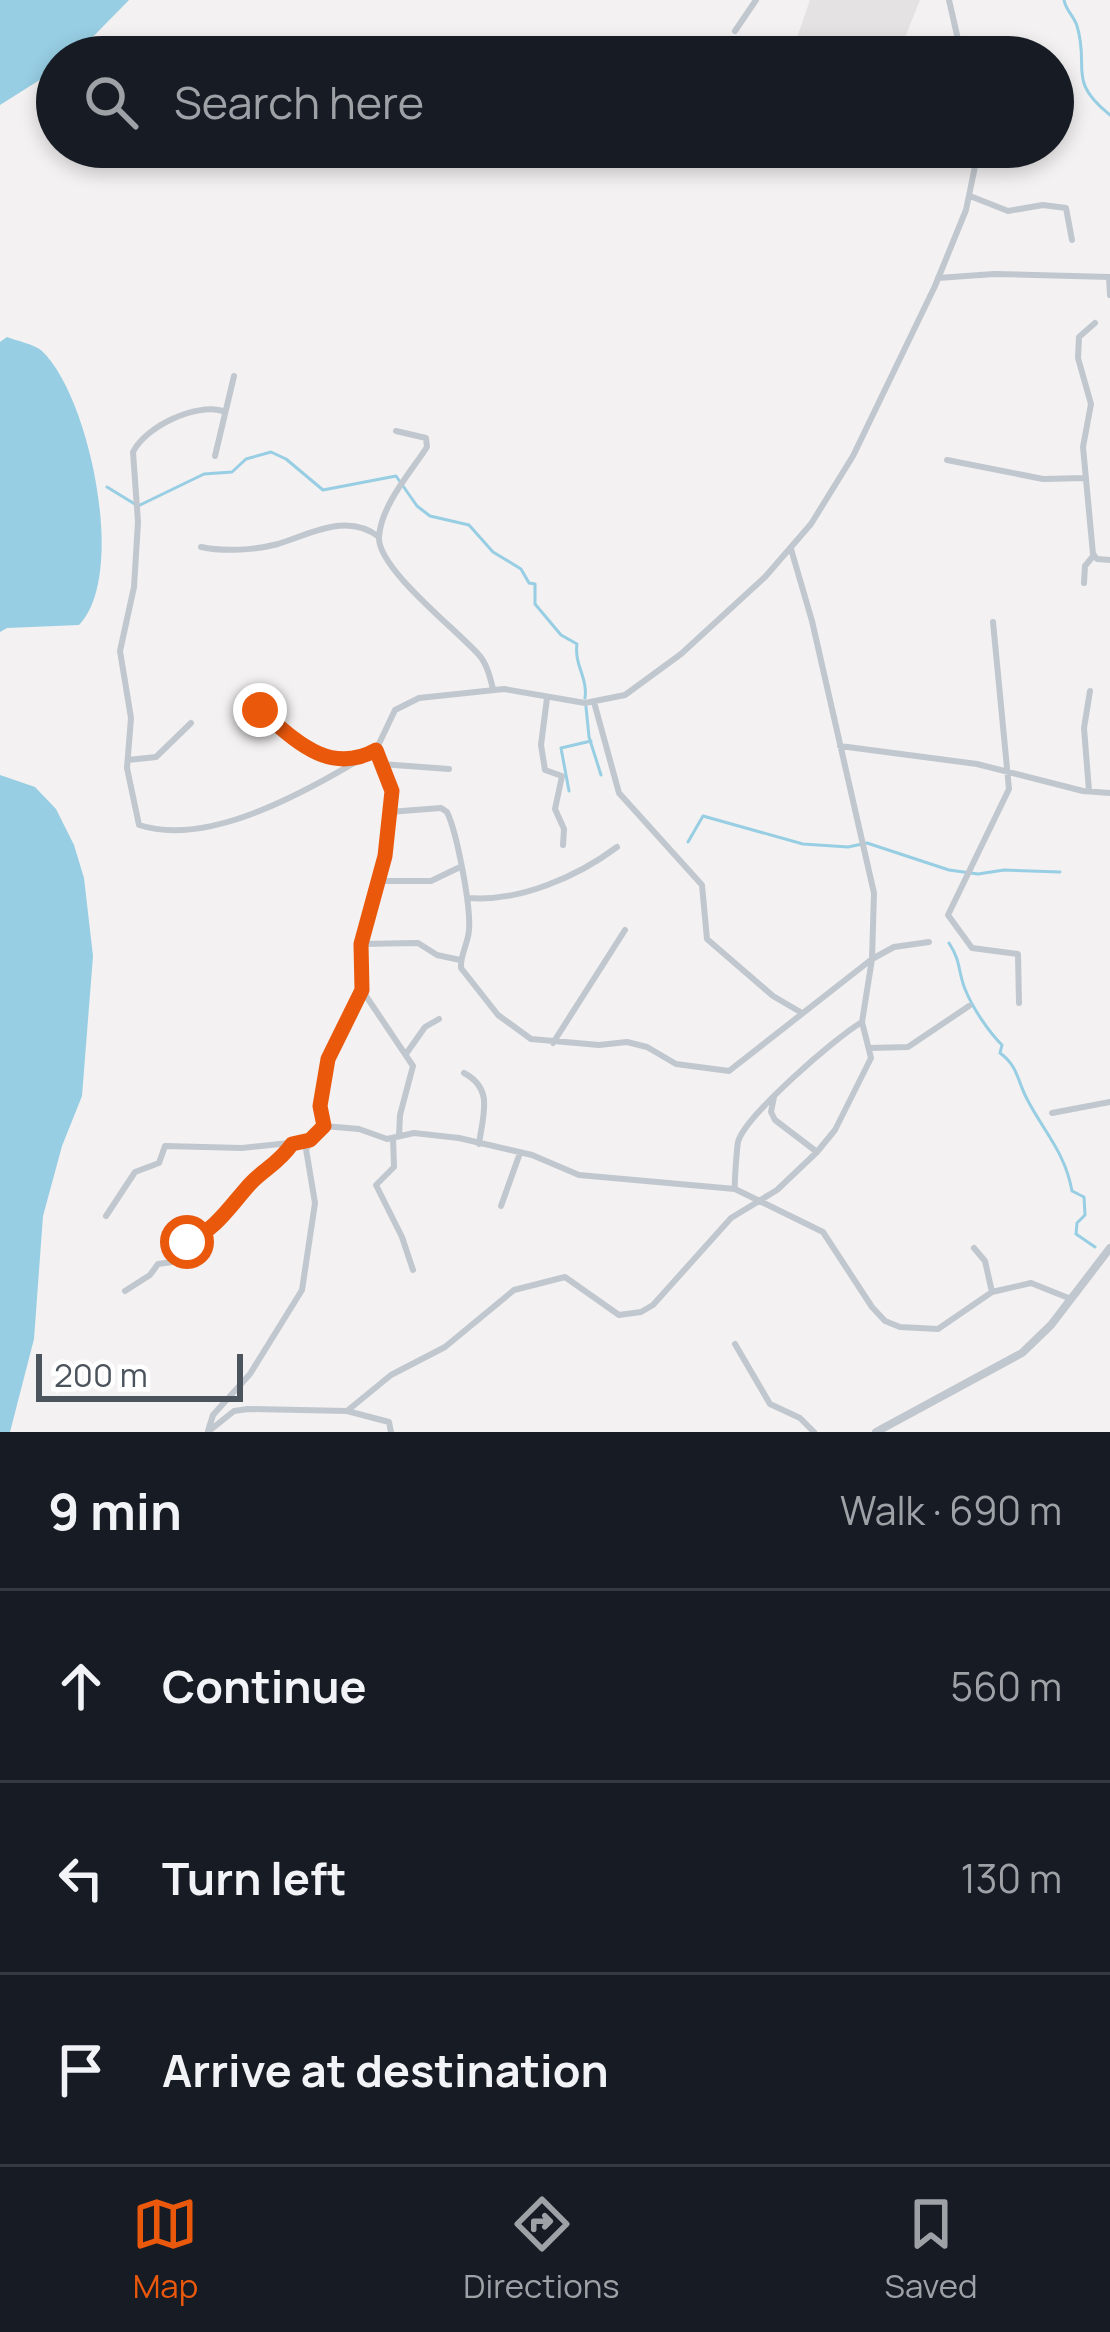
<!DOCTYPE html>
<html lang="en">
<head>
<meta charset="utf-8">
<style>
  body { margin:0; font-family:Manrope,sans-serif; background:#20242c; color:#f1f3f6 }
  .scale { position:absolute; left:36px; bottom:30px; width:207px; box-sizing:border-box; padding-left:12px; border:6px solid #4b535c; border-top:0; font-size:33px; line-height:42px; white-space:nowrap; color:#4b535c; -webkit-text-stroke:9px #fff; paint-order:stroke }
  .stop { position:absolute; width:36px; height:36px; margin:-27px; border:9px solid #ea580c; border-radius:50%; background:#fff }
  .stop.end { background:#ea580c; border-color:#fff; box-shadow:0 3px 12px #0008 }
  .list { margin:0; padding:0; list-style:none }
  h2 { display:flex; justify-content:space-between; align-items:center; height:156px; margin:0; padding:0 48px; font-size:51px }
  h2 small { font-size:39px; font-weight:400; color:#9ea1a6 }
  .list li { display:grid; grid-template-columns:78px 1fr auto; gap:36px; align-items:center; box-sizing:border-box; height:192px; padding:0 48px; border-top:3px solid #363941 }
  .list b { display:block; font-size:45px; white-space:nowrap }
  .list em { font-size:39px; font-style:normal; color:#9ea1a6 }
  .icon { flex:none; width:66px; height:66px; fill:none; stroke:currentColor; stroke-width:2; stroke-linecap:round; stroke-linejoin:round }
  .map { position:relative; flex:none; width:1110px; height:1432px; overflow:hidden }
  .search { position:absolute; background:#171b24; box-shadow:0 6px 18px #0003; left:36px; right:36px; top:36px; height:132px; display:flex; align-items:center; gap:30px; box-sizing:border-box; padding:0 42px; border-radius:66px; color:#9ea1a6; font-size:45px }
  .sheet { height:732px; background:#171b24 }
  nav { display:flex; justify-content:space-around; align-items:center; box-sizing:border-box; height:168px; border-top:3px solid #363941; background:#171b24; font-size:33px; color:#9ea1a6 }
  nav a { display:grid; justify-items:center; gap:6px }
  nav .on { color:#ea580c }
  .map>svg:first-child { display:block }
</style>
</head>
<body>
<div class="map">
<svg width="1110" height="1432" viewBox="0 0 1110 1432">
  <rect width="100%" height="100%" fill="#f3f1f1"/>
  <path fill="#e4e2e2" d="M 810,0 L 920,0 L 897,57 L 801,57 L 792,52 Z"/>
  <path fill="#97cee3" d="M 0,0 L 129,0 L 73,57 L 57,57 L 57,69 L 0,105 Z
    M 7,337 C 17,341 34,344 42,351 C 89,395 128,575 79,625 L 7,628 L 0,632 L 0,342 Z
    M 0,775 L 35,787 L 56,809 L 74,845 L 84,878 L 93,956 L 82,1096 L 62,1146 L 43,1216 L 34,1339 L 10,1432 L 0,1432 Z"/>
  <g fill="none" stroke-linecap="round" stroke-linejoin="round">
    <path stroke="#97cee3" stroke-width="3" d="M 1064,0 C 1066,11 1074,16 1077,26 C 1090,68 1066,80 1110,115
      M 107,487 L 138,506 L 204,474 L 232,472 L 246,459 L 271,452 L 286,459 L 323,490 L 396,476 L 417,506 L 430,516 L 469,525 L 493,552 L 521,569 L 529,583 L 535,584 L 535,604 L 561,635 L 577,644 C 574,665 588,678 585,698
      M 586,707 L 589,737 L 601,775
      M 569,791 L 561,748 L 591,741
      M 688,842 L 703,816 L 803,844 L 848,847 L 867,843 L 949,870 L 978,874 L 1004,870 L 1060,872
      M 949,943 C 961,961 958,972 965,989 C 973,1009 989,1032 1002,1045 L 1000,1053 C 1018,1066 1017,1080 1027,1099 C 1044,1132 1065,1152 1072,1191 L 1084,1197 L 1085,1215 L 1077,1223 L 1076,1234 L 1095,1247"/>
    <path stroke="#c1c7ce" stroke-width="6" d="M 949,0 L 962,57
      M 735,31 L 756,0
      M 970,196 L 1008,211 L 1043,205 L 1066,208 L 1072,240
      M 1109,277 L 1110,295
      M 938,278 L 994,274 L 1110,277
      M 1095,323 L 1079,337 L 1078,358 L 1091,404 L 1083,447 L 1093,554 L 1097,559 L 1110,560
      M 223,411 C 196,403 146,426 133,452 L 138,522 L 134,587 L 120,651 L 131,718 L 127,768 L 139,825 C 212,849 315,786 376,750
      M 396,431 L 426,438 L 427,447 C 411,472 381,505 379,537 C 377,568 457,630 479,655 C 487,664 490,677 493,689
      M 215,456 L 234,376
      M 947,460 L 1043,479 L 1086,478
      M 201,547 C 224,552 255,550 278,544 C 311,534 347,512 379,537
      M 1084,583 L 1085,566 L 1094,555
      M 993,622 L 1009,789 L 948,915 L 972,948 L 1018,954 L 1019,1003
      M 547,698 L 541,745 L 545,770 L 562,776 L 555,809 L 564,829 L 563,845
      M 594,702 L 619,793 L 702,885 L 707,939 L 773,996 L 802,1013
      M 260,710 L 318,754 L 352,761
      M 840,746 L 977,764 L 1083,791 L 1110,793
      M 128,760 L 156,757 L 191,723
      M 381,764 L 449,769
      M 1089,791 L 1084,728 L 1090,691
      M 389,812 L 441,808 L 447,812 C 457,833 471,906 469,930 C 468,944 460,955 461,968 L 498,1015 L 531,1039 L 599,1045 L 627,1042 L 647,1047 L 676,1064 L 729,1071 L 872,959 L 894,947 L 929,942
      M 375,881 L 431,881 L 458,868
      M 469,898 C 519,902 577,877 617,847
      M 361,944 L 418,943 L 437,955 L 460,960
      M 362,990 L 413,1066 L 400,1115 L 399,1136
      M 553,1043 L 625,930
      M 870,1048 L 908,1047 L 969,1006
      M 406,1054 L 425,1027 L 439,1019
      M 464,1073 C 494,1089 483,1114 479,1144
      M 774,1097 L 771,1112 L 775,1120 L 817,1152
      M 1052,1113 L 1110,1102
      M 324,1126 L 359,1129 L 387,1139 L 414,1133 L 459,1138 L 532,1155 L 579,1175 L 735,1189 L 823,1232 L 872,1307 L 885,1321 L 900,1327 L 938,1329 L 992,1292 L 1031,1283 L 1071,1299
      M 393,1138 L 394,1167 L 376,1185 L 402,1237 L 413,1270
      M 735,1189 C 734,1184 737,1148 738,1142 C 745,1116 836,1037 862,1022
      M 501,1206 L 520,1153
      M 106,1216 L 135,1172 L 159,1163 L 165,1146 L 242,1148 L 308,1141
      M 974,1248 L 985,1261 L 992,1292
      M 125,1291 L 150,1275 L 158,1264 L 172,1262 L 187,1242 L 210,1231 L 251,1183 L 279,1162 L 292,1144
      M 735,1344 L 770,1404 L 800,1418 L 814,1432
      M 347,1411 L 391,1375 L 445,1347 L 514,1290 L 565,1277 L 619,1315 L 641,1312 L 653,1305 L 731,1218 L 777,1190 L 817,1152 L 835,1130 L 871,1058 L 862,1022 L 872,959 L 874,893 L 812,621 L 791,549
      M 208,1431 L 213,1415 L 250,1374 L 302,1290 L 315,1203 L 306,1149 L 324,1126 L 320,1106 L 328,1059 L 362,990 L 361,944 L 385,856 L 391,791 L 376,750 L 395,710 L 419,698 L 504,689 L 585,703 L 625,695 L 681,654 L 765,577 L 811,524 L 853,456 L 935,286 L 966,210 L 979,147
      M 209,1431 L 234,1411 L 248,1409 L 347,1411 L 389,1422 L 391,1432"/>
    <path stroke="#c1c7ce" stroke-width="8" d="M 876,1432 L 1022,1353 L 1051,1325 L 1110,1248"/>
  </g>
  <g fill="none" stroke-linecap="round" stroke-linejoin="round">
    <path stroke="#ea580c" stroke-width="15" d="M 187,1242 C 216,1230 230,1206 250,1184 C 264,1169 278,1164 292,1144 L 310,1140 L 324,1126 L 320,1106 L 328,1059 L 362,990 L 361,944 L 385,856 L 392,791 L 376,750 C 329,776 295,740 260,710"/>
  </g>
</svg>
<div class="scale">200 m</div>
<div class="stop" style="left:187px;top:1242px"></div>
<div class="stop end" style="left:260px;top:710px"></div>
<div class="search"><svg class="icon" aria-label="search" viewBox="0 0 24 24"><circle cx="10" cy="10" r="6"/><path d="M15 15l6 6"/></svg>Search here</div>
</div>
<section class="sheet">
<h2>9 min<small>Walk · 690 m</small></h2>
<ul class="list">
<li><svg class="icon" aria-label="ahead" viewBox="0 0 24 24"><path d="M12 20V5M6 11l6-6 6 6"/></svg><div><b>Continue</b></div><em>560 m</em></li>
<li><svg class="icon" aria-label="left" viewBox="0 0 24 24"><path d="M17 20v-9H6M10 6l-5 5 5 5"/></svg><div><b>Turn left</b></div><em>130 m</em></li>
<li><svg class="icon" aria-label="arrive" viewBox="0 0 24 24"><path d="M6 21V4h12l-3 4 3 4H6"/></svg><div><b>Arrive at destination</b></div></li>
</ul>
</section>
<nav>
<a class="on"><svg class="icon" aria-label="map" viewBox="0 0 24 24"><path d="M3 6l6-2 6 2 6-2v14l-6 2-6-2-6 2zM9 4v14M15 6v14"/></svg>Map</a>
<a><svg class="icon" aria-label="directions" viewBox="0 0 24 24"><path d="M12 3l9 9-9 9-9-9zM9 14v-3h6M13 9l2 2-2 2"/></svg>Directions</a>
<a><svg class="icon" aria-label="saved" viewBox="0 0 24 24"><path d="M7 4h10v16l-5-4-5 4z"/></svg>Saved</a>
</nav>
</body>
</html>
